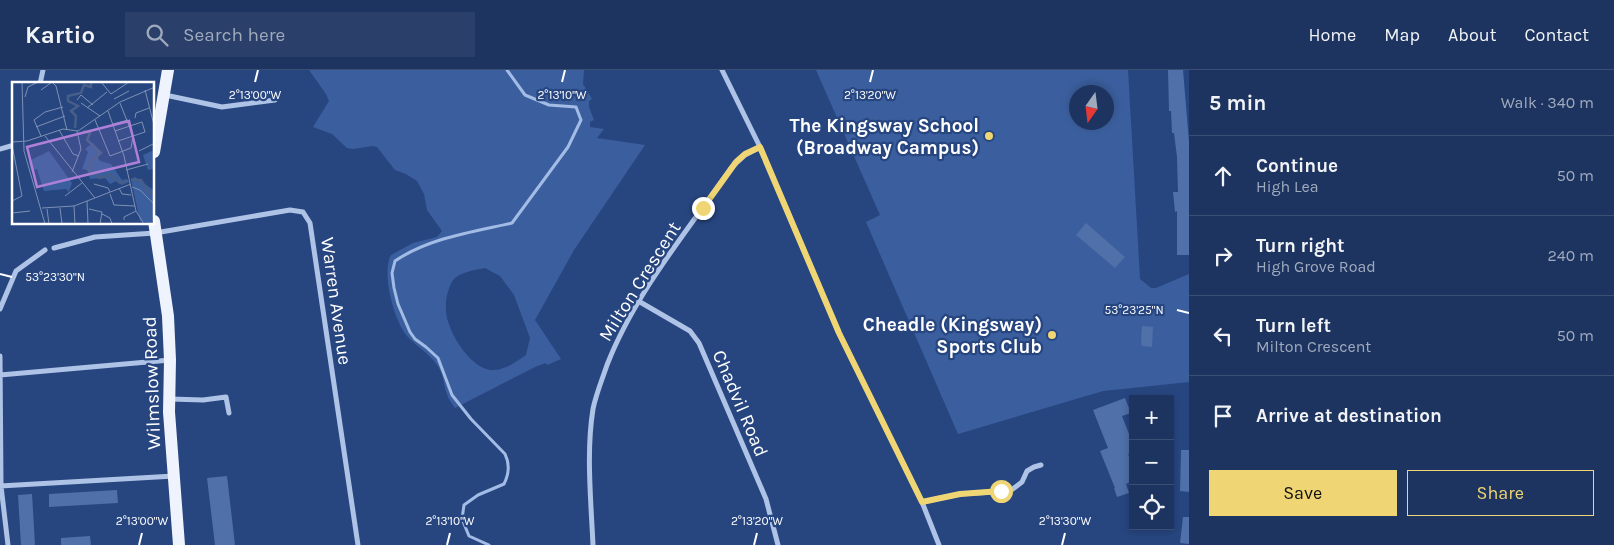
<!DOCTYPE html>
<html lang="en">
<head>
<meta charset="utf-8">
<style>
  body { margin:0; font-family:Karla,sans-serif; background:#2a3f69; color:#f1f3f6 }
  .controls { position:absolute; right:15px; bottom:15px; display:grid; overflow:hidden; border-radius:0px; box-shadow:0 2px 8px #0003 }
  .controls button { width:45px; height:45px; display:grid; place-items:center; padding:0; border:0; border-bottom:1px solid #3b4f75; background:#1d3460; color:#f1f3f6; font:25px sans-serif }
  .compass { position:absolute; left:1069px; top:15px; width:45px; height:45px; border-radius:50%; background:#1d3460; box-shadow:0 2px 8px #0003; rotate:194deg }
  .stop { position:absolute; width:15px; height:15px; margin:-11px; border:4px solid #efd573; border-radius:50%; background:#fff }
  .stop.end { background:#efd573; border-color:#fff; box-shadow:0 1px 5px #0008 }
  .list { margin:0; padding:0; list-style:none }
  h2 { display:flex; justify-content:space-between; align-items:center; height:65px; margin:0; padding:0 20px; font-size:21px }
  h2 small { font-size:16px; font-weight:400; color:#a0aabd }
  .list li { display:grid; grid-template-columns:32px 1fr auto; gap:15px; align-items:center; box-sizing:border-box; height:80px; padding:0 20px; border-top:1px solid #3b4f75 }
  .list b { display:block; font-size:19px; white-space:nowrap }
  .list p { margin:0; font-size:16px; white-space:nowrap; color:#a0aabd }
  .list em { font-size:16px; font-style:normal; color:#a0aabd }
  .actions { display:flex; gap:10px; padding:15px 20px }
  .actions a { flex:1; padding:11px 0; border:1px solid #efd573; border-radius:0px; text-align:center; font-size:18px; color:#efd573 }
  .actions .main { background:#efd573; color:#111 }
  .icon { flex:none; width:28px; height:28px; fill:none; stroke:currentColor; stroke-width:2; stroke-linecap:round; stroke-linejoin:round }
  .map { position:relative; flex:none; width:1189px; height:475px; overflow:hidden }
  header { display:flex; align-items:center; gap:30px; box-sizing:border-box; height:70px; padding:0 25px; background:#1d3460; border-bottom:1px solid #3b4f75 }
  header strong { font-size:24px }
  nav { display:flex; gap:28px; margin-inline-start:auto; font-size:18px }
  .search { width:350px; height:45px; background:#2a3f69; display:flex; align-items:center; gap:12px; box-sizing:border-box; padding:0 18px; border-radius:0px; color:#a0aabd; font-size:19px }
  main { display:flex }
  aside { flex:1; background:#1d3460 }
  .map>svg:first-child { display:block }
</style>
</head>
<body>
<header>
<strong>Kartio</strong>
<div class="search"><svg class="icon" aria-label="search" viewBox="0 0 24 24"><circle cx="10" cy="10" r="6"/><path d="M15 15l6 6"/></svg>Search here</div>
<nav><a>Home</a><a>Map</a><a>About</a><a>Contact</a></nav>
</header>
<main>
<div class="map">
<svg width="1189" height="475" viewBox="0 0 1189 475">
  <rect width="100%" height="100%" fill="#274680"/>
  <path fill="#3b5f9e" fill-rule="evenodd" d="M 309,0 L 584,0 L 583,14 L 592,29 L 589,31 L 589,37 L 594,50 L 590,52 L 590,57 L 604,59 L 597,68 L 645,75 L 574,180 L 535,250 L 561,289 L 547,295 L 546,293 L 535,297 L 455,338 C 452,333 448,329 447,324 C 444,317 444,309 441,302 C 434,286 418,278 407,266 C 394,251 381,202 391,185 L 413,173 L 437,167 L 442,161 L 427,140 L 424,124 L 417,111 L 406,104 L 395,100 L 377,77 L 372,76 L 353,79 L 347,78 L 332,64 L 313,57 L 329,31 L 326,24 ZM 485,198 L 500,206 L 514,225 L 530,268 L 526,285 C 517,291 507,299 495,300 C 472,303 446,260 446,240 C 445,230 448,218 453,210 C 460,202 475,200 485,198 Z
    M 816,0 L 1128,0 L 1140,209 L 1151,218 L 1156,218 L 1189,204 L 1189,312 L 1103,321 L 958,364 L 866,152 L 880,145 ZM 1076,22 L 1106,22 L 1106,52 L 1076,52 Z"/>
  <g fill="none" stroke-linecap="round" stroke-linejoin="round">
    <path stroke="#a2bce6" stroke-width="3" d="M 489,475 L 469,466 L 462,449 L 464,435 L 478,425 L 504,414 C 509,404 510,394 505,384 L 471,349 L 452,325 L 438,288 L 426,277 L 415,269 L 410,262 L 398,234 L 394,218 L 392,203 L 395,191 C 429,168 472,162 512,153 L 568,77 L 581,50 L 576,37 L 549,35 L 525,25 L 507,0"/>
  </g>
  <path fill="#4f70a9" d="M 1168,0 L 1183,0 L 1189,72 L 1189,185 L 1177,185 L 1177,141 L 1175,142 L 1173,122 L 1178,122 L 1177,87 L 1174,63 L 1172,63 L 1171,41 L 1169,41 Z
    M 1086,153 L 1125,187 L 1115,198 L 1076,165 Z
    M 1142,256 L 1153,257 L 1152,277 L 1142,276 L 1141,273 Z
    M 1125,328 L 1131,343 L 1122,346 L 1131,369 L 1133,369 L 1133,383 L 1128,384 L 1133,395 L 1133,411 L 1126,414 L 1129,423 L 1117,427 L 1114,418 L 1115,418 L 1100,381 L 1108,378 L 1093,340 Z
    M 1181,380 L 1189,380 L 1189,422 L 1180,421 Z
    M 227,406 L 235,475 L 215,475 L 207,408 Z
    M 117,420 L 118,433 L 49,437 L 49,424 Z
    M 32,424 L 35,475 L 21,475 L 18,425 Z
    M 1183,447 L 1189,447 L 1189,474 L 1180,473 Z
    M 90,466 L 91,475 L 61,475 L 61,468 Z"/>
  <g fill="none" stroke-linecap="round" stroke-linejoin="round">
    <path stroke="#aec3e6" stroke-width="5" d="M 722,0 L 760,77 L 839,263 L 922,432 L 939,475
      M 40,14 L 43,0
      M 165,25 L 222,37 L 275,30
      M 0,79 L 14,75
      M 54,178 L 95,167 L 155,163 L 290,140 L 303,142 L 310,153 L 358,475
      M 640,232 L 690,261 L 699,273 L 766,429 L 778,475
      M 0,239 L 16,201 L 45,180
      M 0,286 L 1,416 L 8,475
      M 0,305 L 170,290
      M 170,329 L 203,330 L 226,327 L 229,343
      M 0,416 L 174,406
      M 922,432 L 960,424 L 1010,421 L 1022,412 L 1027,401 L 1034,397 L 1041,395
      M 593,475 C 591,431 586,382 593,339 C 596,324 602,310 607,295 C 635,223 688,160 732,97 L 745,85 L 760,77"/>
    <path stroke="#eff3fd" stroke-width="12" d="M 154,82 L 168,0
      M 154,151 L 168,246 L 170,290 L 169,342 L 179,475"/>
  </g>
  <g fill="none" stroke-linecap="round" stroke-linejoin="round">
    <path stroke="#efd573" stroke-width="6" d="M 703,138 L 736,92 L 745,84 L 760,77 L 839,263 L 922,432 L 960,424 L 1001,421"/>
  </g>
  <path fill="none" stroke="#fff" stroke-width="2" d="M 255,12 L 258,0M 562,12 L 565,0M 870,12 L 873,0M 0,204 L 12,207M 1177,240 L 1189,243M 139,475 L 142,463M 447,475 L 450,463M 754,475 L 757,463M 1062,475 L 1065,463"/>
  <g fill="#efd573" stroke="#274680" stroke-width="2">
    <circle cx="989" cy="66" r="5"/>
    <circle cx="1052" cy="265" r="5"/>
  </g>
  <g text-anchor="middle" stroke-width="4.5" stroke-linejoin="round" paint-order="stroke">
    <g font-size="19" font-weight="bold" fill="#fff" stroke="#274680" text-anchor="end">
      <text x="979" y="62">The Kingsway School<tspan x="979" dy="22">(Broadway Campus)</tspan></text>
      <text x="1042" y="261">Cheadle (Kingsway)<tspan x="1042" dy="22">Sports Club</tspan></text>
    </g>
    <g font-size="19" fill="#fff" stroke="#274680">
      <text transform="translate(639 211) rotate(-58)" y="7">Milton Crescent</text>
      <text transform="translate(337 231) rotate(82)" y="7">Warren Avenue</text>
      <text transform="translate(151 313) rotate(-92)" y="7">Wilmslow Road</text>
      <text transform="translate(741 333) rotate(67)" y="7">Chadvil Road</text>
    </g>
  </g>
  <g transform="translate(12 12)">
    <rect width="142" height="142" fill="#274680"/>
    <path d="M 81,61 L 89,70 L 86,76 L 88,79 L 99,82 L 110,98 L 115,97 L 117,100 L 110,103 L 104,99 L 98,102 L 93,96 L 78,97 L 75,88 L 70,87 L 76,70 L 73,67 ZM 142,68 L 142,87 L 136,88 L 131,73 ZM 37,69 L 60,101 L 57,110 L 54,107 L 32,109 L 25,87 L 19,89 L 17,79 ZM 123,95 L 143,109 L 140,142 L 128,139 L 119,97 Z" fill="#3b5f9e"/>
    <path fill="none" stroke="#475e88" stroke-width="2.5" d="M 63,46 L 64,34 L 59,29 L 66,24 L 56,19 L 56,14 L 69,11 L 72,3 L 79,5 L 79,0M 71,49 L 78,51 L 75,58 L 89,71 L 80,78 L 77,89 L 88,96 L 99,93 L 108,101 L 116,99M 119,98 L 129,98 L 136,110 L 143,111"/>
    <path fill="none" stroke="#7d90b3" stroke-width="1" d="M 10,0 L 12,69 L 33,142M 89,0 L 99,12M 44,4 L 55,48M 29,8 L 40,0 L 44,4M 133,8 L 142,43M 99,12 L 117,0M 13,15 L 16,5 L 26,0M 102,17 L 117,9M 65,18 L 69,13 L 81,23M 69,21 L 88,34M 108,21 L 121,54 L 119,66M 75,26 L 95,10M 96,29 L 112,74 L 124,129 L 132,142M 123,36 L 124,31 L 137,26M 83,38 L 98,74 L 119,66M 101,42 L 116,38M 24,45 L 53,34M 47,48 L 61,72 L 67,74M 103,49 L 130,40 L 133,50 L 106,59M 29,54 L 22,38 L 33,30 L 51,25M 33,54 L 83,116M 0,60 L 15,59 L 51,47 L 66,49 L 108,20 L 143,5M 0,63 L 10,114 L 0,119M 127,69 L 143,61M 114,88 L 136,82M 60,90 L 69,67 L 65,49M 82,102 L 96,106 L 98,110M 120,105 L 128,108 L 143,123M 107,106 L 110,112 L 119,113M 98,112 L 102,123 L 123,124M 53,114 L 70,101M 75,119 L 76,142M 62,124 L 63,142M 30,126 L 62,124 L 119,102M 48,126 L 50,142M 35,127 L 37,142M 77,127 L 90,130 L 88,142M 0,131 L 18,129M 90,132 L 98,136 L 100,142M 112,138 L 112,135 L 124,129"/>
    <path fill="#b080d9" fill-opacity="0.15" stroke="#b080d9" stroke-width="2.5" d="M 117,39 L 127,80 L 25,105 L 15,65 Z"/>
    <rect width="142" height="142" fill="none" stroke="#fff" stroke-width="2.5"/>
  </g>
  <g font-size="12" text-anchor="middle" fill="#fff" stroke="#274680" stroke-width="4.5" stroke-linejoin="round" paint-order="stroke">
    <text x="255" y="29">2°13'00"W</text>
    <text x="562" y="29">2°13'10"W</text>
    <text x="870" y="29">2°13'20"W</text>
    <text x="55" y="211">53°23'30"N</text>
    <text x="1134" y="244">53°23'25"N</text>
    <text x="142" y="455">2°13'00"W</text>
    <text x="450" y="455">2°13'10"W</text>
    <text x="757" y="455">2°13'20"W</text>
    <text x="1065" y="455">2°13'30"W</text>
  </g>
</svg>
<div class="controls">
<button>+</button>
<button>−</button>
<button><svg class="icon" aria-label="locate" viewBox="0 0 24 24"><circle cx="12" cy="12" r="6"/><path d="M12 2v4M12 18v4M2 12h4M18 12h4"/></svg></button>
</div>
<svg class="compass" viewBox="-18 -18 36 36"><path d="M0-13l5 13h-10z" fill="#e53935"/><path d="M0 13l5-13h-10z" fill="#a0aabd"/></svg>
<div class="stop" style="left:1001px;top:421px"></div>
<div class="stop end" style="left:703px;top:138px"></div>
</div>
<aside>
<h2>5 min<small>Walk · 340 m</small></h2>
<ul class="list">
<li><svg class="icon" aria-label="ahead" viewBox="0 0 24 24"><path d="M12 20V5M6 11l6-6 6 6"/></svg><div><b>Continue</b><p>High Lea</p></div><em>50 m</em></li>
<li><svg class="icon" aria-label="right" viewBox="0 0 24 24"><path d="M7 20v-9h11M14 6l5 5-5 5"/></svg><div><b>Turn right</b><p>High Grove Road</p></div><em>240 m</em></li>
<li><svg class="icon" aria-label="left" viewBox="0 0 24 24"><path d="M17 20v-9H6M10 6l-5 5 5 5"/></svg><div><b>Turn left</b><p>Milton Crescent</p></div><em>50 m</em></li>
<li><svg class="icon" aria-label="arrive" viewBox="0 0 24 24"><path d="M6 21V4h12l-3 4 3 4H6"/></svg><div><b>Arrive at destination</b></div></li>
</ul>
<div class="actions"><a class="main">Save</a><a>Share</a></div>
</aside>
</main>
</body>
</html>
